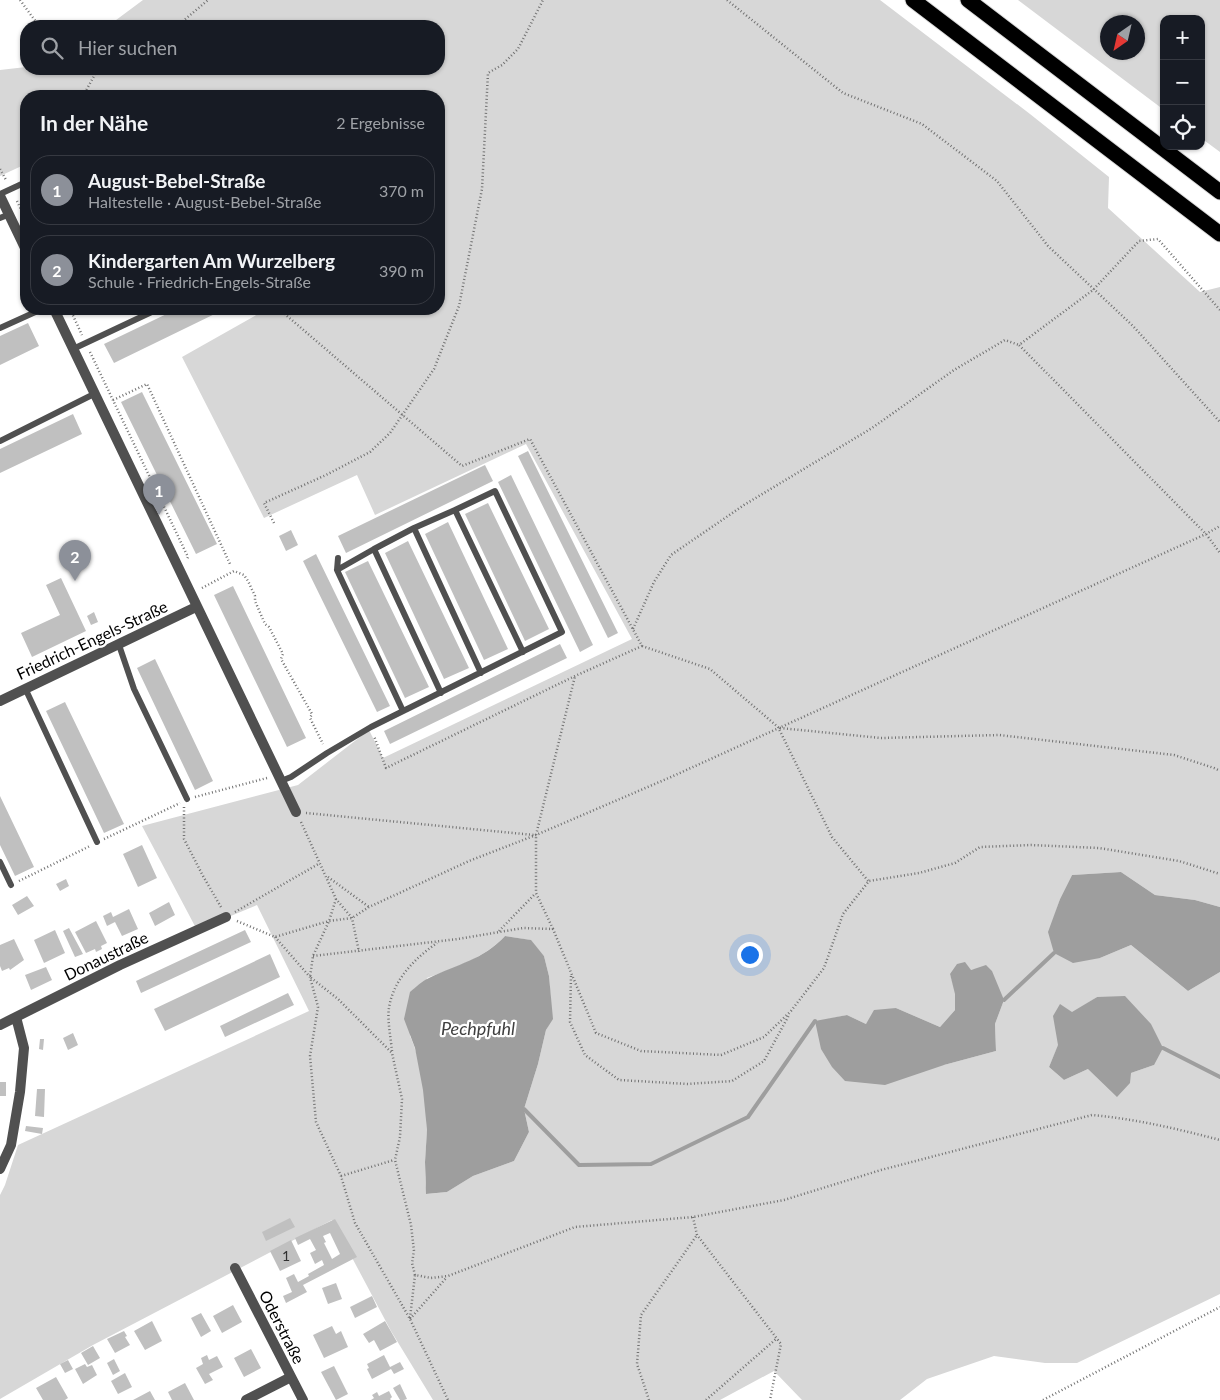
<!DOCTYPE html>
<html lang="de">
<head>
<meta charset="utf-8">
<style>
  body { margin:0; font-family:Lato,sans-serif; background:#242831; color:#f1f3f6 }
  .controls { position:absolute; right:15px; top:15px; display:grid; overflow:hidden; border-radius:10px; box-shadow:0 1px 4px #0004 }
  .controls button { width:45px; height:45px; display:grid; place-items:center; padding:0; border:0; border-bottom:1px solid #363941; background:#171b24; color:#f1f3f6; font:25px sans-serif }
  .compass { position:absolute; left:1100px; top:15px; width:45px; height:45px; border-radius:50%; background:#171b24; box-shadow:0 1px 4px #0004; rotate:214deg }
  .you { position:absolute; left:749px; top:954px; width:18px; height:18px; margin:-12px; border:4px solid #fff; border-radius:50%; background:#1a73e8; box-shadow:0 0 0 8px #1a73e833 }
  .badge { display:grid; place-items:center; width:32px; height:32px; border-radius:50%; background:#8c9099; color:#fff; font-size:16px; font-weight:700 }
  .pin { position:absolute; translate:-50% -41px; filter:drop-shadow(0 1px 2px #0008) }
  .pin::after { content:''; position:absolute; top:26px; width:18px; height:15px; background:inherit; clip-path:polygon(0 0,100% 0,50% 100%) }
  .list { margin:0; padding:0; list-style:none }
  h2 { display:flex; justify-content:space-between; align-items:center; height:65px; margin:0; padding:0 20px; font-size:21px }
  h2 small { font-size:16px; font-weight:400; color:#9ea1a6 }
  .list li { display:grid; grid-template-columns:32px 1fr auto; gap:15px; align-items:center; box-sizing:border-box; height:70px; margin:0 10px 10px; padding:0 10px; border:1px solid #363941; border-radius:20px }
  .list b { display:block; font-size:19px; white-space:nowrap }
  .list p { margin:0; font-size:16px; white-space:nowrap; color:#9ea1a6 }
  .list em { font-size:16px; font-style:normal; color:#9ea1a6 }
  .icon { flex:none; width:28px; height:28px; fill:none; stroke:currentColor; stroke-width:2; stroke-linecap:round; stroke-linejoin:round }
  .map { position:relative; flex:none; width:1220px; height:1400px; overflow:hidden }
  .search { position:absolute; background:#171b24; box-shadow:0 1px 4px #0004; left:20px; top:20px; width:425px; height:55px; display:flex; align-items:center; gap:12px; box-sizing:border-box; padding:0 18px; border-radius:20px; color:#9ea1a6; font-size:19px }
  .panel { position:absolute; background:#171b24; box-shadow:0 1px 4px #0004; left:20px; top:90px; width:425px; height:225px; border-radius:20px }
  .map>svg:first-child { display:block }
</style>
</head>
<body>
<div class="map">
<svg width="1220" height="1400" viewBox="0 0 1220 1400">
  <rect width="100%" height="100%" fill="#fff"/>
  <path fill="#d7d7d7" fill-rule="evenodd" d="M 143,0 L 880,0 L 1030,114 L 1109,177 L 1108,208 L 1200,292 L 1220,287 L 1220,907 L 1195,900 L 1155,895 L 1121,872 L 1072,875 L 1060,899 L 1049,932 L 1100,958 L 1131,945 L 1188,991 L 1220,972 L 1220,1294 L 1077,1363 L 1045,1363 L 994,1356 L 927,1379 L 900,1400 L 802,1400 L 774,1371 L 720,1400 L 433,1400 L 391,1331 L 332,1220 L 93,1345 L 0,1399 L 0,1195 L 5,1185 L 18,1145 L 309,1011 L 257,905 L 197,930 L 142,826 L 298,785 L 369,730 L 383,758 L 632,639 L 526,444 L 375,515 L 357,475 L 264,518 L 182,357 L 267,309 L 439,309 L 439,96 L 170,96 L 169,95 L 166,96 L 26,96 L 26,164 L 0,176 L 0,70 L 26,67 L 26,69 L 439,69 L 439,26 L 108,26 ZM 505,936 L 530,940 L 544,956 L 549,976 L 552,1019 L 546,1030 L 538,1064 L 524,1109 L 529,1132 L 514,1161 L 473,1176 L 447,1192 L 427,1194 C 423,1173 426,1152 427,1131 C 427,1102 422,1062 410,1036 L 427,978 C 455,968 484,958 505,936 ZM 976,969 L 1004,1000 L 995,1024 L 996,1051 L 944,1065 L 815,1022 L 847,1015 L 866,1024 L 896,1008 L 940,1027 L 955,1010 L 956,994 L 950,974 ZM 1097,997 L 1154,1065 L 1131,1073 L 1088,1069 L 1064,1080 L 1049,1067 L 1072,1013 Z
    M 1018,0 L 1220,0 L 1220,152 L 1201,138 L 1201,19 L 1164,19 L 1164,110 ZM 1108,22 L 1138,22 L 1138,52 L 1108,52 Z"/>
  <path fill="#9e9e9e" d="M 1121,872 L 1155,895 L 1195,900 L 1220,907 L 1220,972 L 1188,991 L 1131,945 L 1100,958 L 1073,963 L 1054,953 L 1048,932 L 1060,899 L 1072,875 Z
    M 505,936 L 531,940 L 544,956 L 549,976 L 553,1019 L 546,1030 L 538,1064 L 524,1109 L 529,1132 L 514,1161 L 473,1176 L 447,1192 L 426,1194 L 425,1162 L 427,1130 L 423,1090 L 415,1048 L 404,1019 L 410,992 C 416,987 422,981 429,978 C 457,964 483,960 505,936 Z
    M 965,962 L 971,970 L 986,965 L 992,971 L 1004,1000 L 995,1024 L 996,1051 L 944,1065 L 885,1085 L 845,1081 L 832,1067 L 821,1049 L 815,1021 L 847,1015 L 866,1024 L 874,1010 L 896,1008 L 940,1027 L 955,1010 L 955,994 L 950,974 L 957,964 Z
    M 1125,996 L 1151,1024 L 1163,1048 L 1154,1065 L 1131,1073 L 1130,1083 L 1117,1097 L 1088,1069 L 1064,1080 L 1049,1067 L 1058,1045 L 1053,1016 L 1060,1004 L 1072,1012 L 1097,997 Z"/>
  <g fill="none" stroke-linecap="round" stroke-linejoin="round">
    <path stroke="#9e9e9e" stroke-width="4" d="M 1004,1000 L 1054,953
      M 1163,1048 L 1220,1077
      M 524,1109 L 579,1165 L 651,1164 L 748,1117 L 815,1021"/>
  </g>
  <path fill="#c0c0c0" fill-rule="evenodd" d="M 177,309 L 225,309 L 114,363 L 104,344 Z
    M 28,323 L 39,346 L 0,365 L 0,336 Z
    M 142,392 L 217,544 L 196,554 L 121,402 Z
    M 73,414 L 82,434 L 0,473 L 0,449 Z
    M 528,451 L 618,633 L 608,638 L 518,456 Z
    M 485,465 L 493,481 L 346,553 L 338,536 Z
    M 511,475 L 593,645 L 580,652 L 498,482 Z
    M 488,503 L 549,629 L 525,641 L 465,514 Z
    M 448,522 L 508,649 L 484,660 L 425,534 Z
    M 291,530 L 298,545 L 286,551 L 279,536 Z
    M 408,541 L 469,668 L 444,679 L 385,553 Z
    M 316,554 L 390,706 L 377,712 L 303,561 Z
    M 368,561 L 429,687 L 405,698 L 345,572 Z
    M 61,578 L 86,631 L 32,657 L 21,633 L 60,615 L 46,585 Z
    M 233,586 L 306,738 L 287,747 L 214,595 Z
    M 94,612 L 98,622 L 91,625 L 87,616 Z
    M 560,644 L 567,658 L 390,744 L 384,731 Z
    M 155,659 L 213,781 L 195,790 L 137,668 Z
    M 65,702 L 124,824 L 104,833 L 46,711 Z
    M 0,796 L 34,867 L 15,876 L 0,845 Z
    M 142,845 L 157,878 L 138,887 L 123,854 Z
    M 66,879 L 69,886 L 60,891 L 56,884 Z
    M 27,896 L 34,906 L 18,915 L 12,905 Z
    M 169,902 L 175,915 L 155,926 L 149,913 Z
    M 129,909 L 138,929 L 122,936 L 115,922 L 107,926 L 103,916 L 111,912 L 113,917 Z
    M 96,921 L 107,943 L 101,946 L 102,949 L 96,952 L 95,949 L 86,953 L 75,932 Z
    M 69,928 L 83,954 L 75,957 L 63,931 Z
    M 55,930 L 65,953 L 44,963 L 34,940 Z
    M 245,930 L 251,942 L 141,993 L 136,981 Z
    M 14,939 L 24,960 L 10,970 L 9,968 L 2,971 L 0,966 L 0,945 Z
    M 270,954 L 280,977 L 165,1031 L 154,1009 Z
    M 46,967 L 52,980 L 31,990 L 25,975 Z
    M 288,993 L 294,1005 L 225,1037 L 220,1026 Z
    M 73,1033 L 78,1045 L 68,1050 L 63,1038 Z
    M 40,1039 L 44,1039 L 43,1050 L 39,1049 Z
    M 0,1082 L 6,1082 L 6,1096 L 0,1096 Z
    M 37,1089 L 45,1089 L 44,1117 L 35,1116 Z
    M 26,1126 L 43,1128 L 42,1134 L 25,1131 Z
    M 290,1218 L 295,1227 L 266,1241 L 262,1232 Z
    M 335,1219 L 357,1257 L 303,1285 L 307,1292 L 286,1303 L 283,1296 L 292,1292 L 286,1278 L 294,1274 L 298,1282 L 309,1276 L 308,1274 L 324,1265 L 322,1260 L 315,1264 L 310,1253 L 316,1250 L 310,1239 L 298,1245 L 295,1238 ZM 330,1233 L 340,1254 L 332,1259 L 324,1243 L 326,1242 L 323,1236 Z
    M 291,1240 L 301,1261 L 280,1271 L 270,1251 Z
    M 336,1283 L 342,1299 L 328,1304 L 322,1288 Z
    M 372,1296 L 377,1307 L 355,1318 L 350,1307 Z
    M 233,1305 L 242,1322 L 222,1333 L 213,1316 Z
    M 201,1313 L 211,1331 L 201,1337 L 191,1318 Z
    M 152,1321 L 162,1341 L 145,1350 L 134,1331 Z
    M 385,1321 L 397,1342 L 380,1351 L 374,1340 L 369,1343 L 363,1334 Z
    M 332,1326 L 336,1334 L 341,1331 L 348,1347 L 324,1358 L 313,1335 Z
    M 124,1331 L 127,1336 L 125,1337 L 130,1345 L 115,1353 L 107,1339 Z
    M 93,1346 L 100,1358 L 88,1365 L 81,1353 Z
    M 251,1349 L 261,1368 L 244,1377 L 234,1358 Z
    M 207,1355 L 209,1360 L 217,1356 L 223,1367 L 209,1374 L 213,1380 L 205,1384 L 196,1368 L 203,1364 L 201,1358 Z
    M 384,1355 L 390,1367 L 400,1362 L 404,1369 L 394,1374 L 391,1369 L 372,1379 L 367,1369 L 369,1368 L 367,1364 Z
    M 114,1359 L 120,1371 L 113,1375 L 107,1363 Z
    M 68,1360 L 73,1369 L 65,1373 L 60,1364 Z
    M 85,1364 L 87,1367 L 92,1365 L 97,1375 L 83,1384 L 75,1369 Z
    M 334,1366 L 348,1394 L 336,1400 L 321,1372 Z
    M 125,1373 L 132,1387 L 118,1394 L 111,1381 Z
    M 56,1377 L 68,1398 L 65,1400 L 43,1400 L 36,1388 Z
    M 185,1383 L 194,1400 L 172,1400 L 168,1392 Z
    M 400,1384 L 407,1399 L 404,1400 L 400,1400 L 393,1388 Z
    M 150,1391 L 155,1400 L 133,1400 Z
    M 389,1391 L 392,1397 L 390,1399 L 391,1400 L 371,1400 L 374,1398 L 372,1395 L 377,1392 L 379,1396 Z"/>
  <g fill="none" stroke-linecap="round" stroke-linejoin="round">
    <g stroke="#dbdbdb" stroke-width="17">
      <path id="motorway" d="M 913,0 L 1220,234
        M 968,0 L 1220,192"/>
    </g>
    <path stroke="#727272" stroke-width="2.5" stroke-dasharray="1 2.5" stroke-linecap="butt" d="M 20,0 L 39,26
      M 727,0 L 843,93 L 922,124 L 997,181 L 1048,246 L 1133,326 L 1220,422
      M 177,26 L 208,0
      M 83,96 L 98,69
      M 0,169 L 6,180
      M 17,201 L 26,220
      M 70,309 L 82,335
      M 279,309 L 462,466 L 530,439 L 642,646 L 575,676 L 386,768 L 374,736
      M 1220,310 L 1158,239 L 1139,241 L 1093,290 L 1019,345 L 1206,534 L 1220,553
      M 90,352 L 188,557 L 187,559
      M 113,400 L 147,384 L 230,564
      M 274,523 L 264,503 L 326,475 L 370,452 L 390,433 L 434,369 L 459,306 L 482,189 L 488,73 L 502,65 L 518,49 L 543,0
      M 202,588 L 234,571 L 244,575 L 248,581 L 255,596 L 255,601 L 265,624 L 269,627 L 283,654 L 281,659 L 312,714 L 310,718 L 323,744
      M 633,629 L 654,582 L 671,555 L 744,505 L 872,428 L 954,370 L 1005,340 L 1019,345
      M 642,646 L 710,669 L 778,727 L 832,837 L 869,882
      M 780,728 L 881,738 L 999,735 L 1174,755 L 1214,768 L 1220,771
      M 195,797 L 267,778
      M 184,807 L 184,839 L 203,876 L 221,907
      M 306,813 L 534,835
      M 301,822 L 336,899 L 352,918 L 359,952
      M 104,839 L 180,803
      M 328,877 L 369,907
      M 19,881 L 90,846
      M 336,899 L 329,921 L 313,956 L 310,977 L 338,999 L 392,1053 L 402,1099 L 400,1137 L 395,1160 L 411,1225 L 414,1251 L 412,1263 L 415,1275 L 431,1278 L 448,1276 L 575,1227 L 693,1217 L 784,1200 L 881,1170 L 1092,1115 C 1136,1119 1178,1129 1220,1140
      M 235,912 L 320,863
      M 237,921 L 275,937 L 329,921 L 352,918 L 369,907 L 469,861 L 536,835 L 671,777 L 1206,534 L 1220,526
      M 553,929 L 536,893 L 536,835 L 575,676
      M 499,931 L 535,894
      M 275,937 L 310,977 L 318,1007 L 310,1056 L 316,1122 L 341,1176 L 355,1223 L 410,1319 L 448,1400
      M 313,956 L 458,939 L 523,928 L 553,929 L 596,1033 L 641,1051 L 721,1055 L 764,1037 L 791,1011 L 824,968 L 843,914 L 869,881 L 919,873 L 955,863 L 980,847 L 1031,845 L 1099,848 L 1179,861 L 1220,874
      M 571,976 L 570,1022 L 585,1055 L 619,1080 L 688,1084 L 732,1081 L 764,1061 L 789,1015
      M 392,1051 C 391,1039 387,1020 389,1008 C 393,980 415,958 437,943
      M 341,1176 L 394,1160
      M 693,1217 L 697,1235 L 781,1344 L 770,1400
      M 410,1318 L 415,1275
      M 410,1319 L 447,1277
      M 649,1400 L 637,1364 L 641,1315 L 697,1235
      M 706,1400 L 776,1339
      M 1043,1400 L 1220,1307"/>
    <path stroke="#505050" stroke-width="6" d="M 0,194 L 26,182
      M 0,218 L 10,214
      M 0,328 L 42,309
      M 73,349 L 158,309
      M 0,441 L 94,394
      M 414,528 L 455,510 L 523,652
      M 374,549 L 414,528 L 481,673
      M 338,558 L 337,570 L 403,711
      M 337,570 L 374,549 L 441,693
      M 119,645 L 134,689 L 187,799
      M 25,688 L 97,842
      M 281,781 L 291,777 L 327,753 L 371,727 L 562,632 L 495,491 L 455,510
      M 0,862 L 11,885"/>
    <path stroke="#505050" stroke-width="10" d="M 0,196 L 26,250
      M 54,309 L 296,812
      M 0,701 L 196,607
      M 0,1025 L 120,965 L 226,917
      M 0,1169 L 11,1145 L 20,1092 L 24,1048 L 16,1017
      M 235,1268 L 303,1400
      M 246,1400 L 291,1377"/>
    <use href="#motorway" stroke="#000" stroke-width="15"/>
  </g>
  <g text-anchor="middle" stroke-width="4.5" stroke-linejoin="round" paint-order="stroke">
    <g font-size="14" fill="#303030">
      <text x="286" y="1261">1</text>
    </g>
    <g font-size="16" fill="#000" stroke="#fff">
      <text transform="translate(92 640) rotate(-25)" y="6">Friedrich-Engels-Straße</text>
      <text transform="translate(106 956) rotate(-26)" y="6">Donaustraße</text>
      <text transform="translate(282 1327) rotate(63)" y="6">Oderstraße</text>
    </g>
    <g font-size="18" font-style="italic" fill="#3f3f3f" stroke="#fff">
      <text x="478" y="1035">Pechpfuhl</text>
    </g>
  </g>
</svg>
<div class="controls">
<button>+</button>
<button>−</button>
<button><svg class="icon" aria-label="locate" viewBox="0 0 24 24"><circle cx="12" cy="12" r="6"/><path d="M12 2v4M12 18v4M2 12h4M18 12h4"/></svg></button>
</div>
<svg class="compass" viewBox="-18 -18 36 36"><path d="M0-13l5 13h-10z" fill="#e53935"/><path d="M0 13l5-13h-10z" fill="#9ea1a6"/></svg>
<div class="you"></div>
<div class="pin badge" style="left:159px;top:515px">1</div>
<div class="pin badge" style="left:75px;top:581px">2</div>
<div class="search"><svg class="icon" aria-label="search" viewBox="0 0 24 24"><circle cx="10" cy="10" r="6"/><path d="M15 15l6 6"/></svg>Hier suchen</div>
<section class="panel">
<h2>In der Nähe<small>2 Ergebnisse</small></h2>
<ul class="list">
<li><span class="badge">1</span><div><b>August-Bebel-Straße</b><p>Haltestelle · August-Bebel-Straße</p></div><em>370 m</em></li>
<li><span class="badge">2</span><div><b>Kindergarten Am Wurzelberg</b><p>Schule · Friedrich-Engels-Straße</p></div><em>390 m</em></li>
</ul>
</section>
</div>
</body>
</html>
